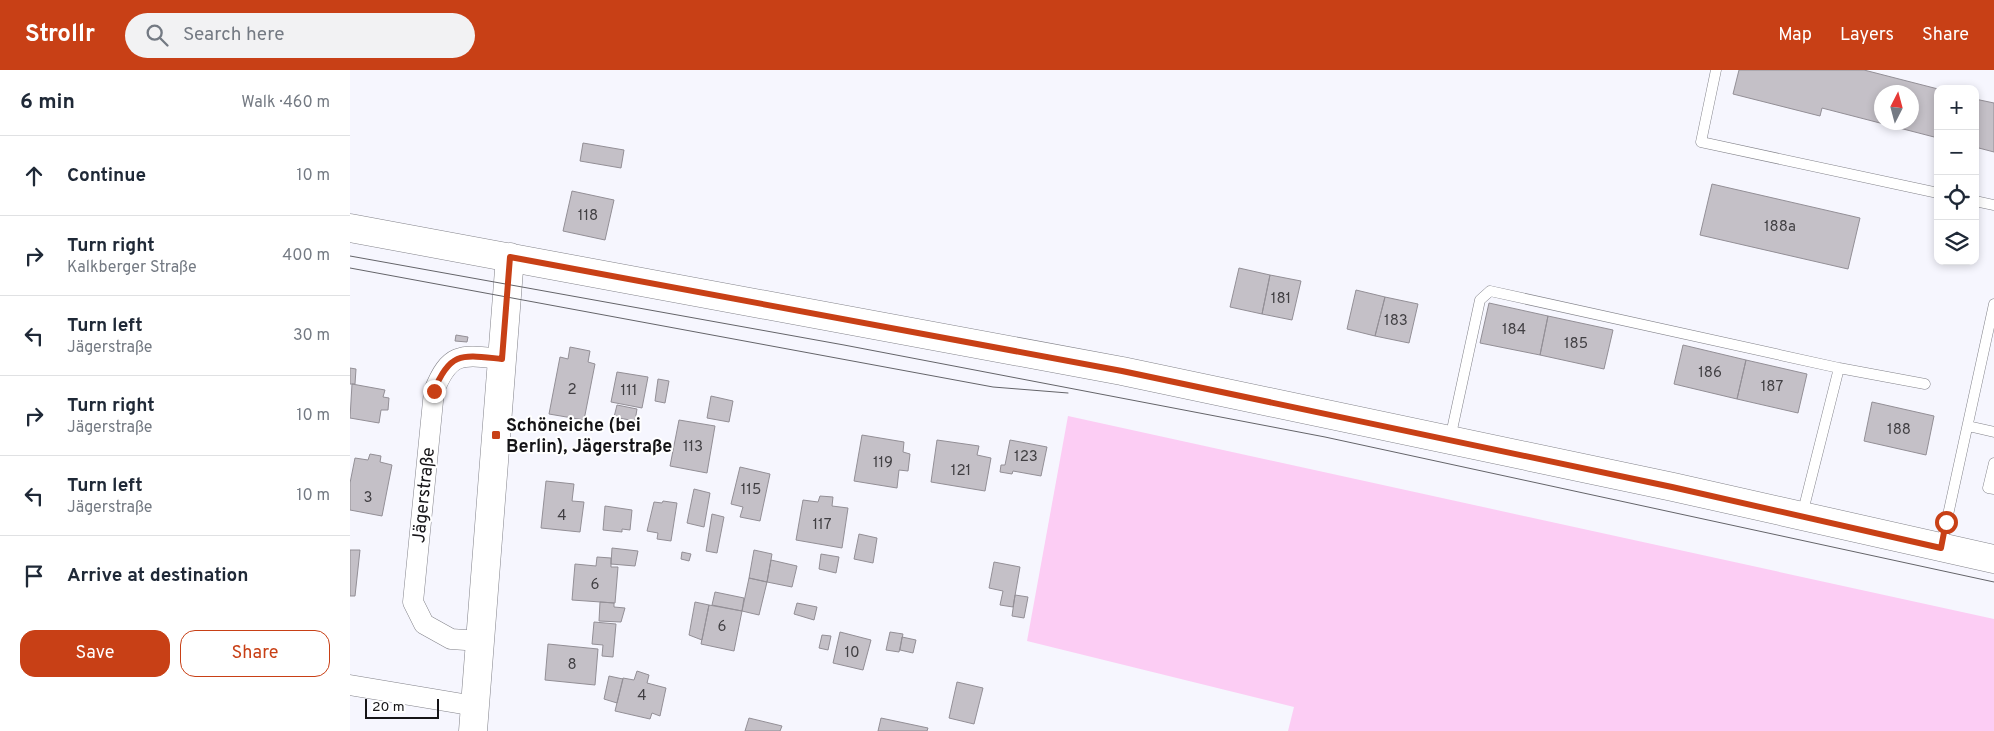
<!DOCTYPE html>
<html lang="en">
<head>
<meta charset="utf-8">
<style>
  body { margin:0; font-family:Overpass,sans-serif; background:#f2f2f3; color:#1f2937 }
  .controls { position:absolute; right:15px; top:15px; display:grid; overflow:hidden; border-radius:10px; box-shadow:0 2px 8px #0003 }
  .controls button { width:45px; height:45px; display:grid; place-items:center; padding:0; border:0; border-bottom:1px solid #e0e1e3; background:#fff; color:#1f2937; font:25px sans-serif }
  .compass { position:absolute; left:1524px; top:15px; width:45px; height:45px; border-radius:50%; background:#fff; box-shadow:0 2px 8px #0003; rotate:6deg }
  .scale { position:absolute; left:15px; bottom:12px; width:74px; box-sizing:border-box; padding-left:5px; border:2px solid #151417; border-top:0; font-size:14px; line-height:18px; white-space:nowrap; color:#151417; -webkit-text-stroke:4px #fff; paint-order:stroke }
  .stop { position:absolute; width:15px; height:15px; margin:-11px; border:4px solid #c84016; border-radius:50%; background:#fff }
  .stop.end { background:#c84016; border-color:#fff; box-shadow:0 1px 5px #0008 }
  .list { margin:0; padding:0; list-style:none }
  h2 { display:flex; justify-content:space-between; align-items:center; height:65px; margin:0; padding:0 20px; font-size:21px }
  h2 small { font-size:16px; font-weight:400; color:#747a83 }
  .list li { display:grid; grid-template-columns:32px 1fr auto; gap:15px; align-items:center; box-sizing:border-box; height:80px; padding:0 20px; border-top:1px solid #e0e1e3 }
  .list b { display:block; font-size:19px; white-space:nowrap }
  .list p { margin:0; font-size:16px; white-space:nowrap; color:#747a83 }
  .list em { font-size:16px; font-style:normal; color:#747a83 }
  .actions { display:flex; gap:10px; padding:15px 20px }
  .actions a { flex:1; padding:11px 0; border:1px solid #c84016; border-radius:15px; text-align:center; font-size:18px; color:#c84016 }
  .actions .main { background:#c84016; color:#fff }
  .icon { flex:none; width:28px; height:28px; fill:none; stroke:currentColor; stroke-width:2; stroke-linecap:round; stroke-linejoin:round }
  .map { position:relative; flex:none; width:1644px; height:661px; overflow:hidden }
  header { display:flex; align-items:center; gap:30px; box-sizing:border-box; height:70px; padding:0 25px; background:#c84016; color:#fff }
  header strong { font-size:24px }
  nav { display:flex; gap:28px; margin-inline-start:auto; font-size:18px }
  .search { width:350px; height:45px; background:#f2f2f3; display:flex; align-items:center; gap:12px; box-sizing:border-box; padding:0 18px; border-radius:28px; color:#747a83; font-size:19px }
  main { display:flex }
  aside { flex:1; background:#fff }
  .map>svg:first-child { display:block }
</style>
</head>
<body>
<header>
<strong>Strollr</strong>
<div class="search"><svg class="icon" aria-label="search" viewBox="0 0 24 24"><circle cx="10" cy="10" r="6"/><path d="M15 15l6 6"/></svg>Search here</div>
<nav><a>Map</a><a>Layers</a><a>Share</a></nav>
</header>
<main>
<aside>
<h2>6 min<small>Walk · 460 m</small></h2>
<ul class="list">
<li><svg class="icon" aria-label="ahead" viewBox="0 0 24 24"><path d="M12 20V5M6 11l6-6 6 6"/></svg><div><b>Continue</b></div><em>10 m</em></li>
<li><svg class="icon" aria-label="right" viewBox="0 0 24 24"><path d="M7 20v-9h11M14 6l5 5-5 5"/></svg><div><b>Turn right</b><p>Kalkberger Straße</p></div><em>400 m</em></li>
<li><svg class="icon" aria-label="left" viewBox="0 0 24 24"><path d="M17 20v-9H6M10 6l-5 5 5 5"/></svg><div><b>Turn left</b><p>Jägerstraße</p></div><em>30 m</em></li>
<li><svg class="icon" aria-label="right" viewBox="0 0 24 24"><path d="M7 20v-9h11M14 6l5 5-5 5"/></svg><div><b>Turn right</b><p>Jägerstraße</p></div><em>10 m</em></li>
<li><svg class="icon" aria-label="left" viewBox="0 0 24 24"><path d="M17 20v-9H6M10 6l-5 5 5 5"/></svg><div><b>Turn left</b><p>Jägerstraße</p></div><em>10 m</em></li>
<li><svg class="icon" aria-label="arrive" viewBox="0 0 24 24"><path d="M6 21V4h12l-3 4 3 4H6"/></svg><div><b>Arrive at destination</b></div></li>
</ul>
<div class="actions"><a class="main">Save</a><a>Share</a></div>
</aside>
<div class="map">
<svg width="1644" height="661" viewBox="0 0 1644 661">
  <rect width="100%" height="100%" fill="#f6f6fe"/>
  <path fill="#fccdf4" d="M 718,346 L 1644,549 L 1644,661 L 938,661 L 944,637 L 677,571 Z"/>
  <path fill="#c4c0c7" stroke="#938f96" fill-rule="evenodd" d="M 1389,0 L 1514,0 L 1588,19 L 1588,68 L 1472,38 L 1470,46 L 1383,24 ZM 1532,22 L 1562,22 L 1562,52 L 1532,52 Z
    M 1625,29 L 1644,33 L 1644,82 L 1625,77 Z
    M 233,73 L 274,80 L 271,98 L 230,91 Z
    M 1362,114 L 1510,148 L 1498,199 L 1350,165 Z
    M 222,121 L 264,130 L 255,170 L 213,161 Z
    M 889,198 L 920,205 L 912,244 L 880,237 Z
    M 920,205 L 951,211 L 942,250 L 912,244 Z
    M 1006,220 L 1035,227 L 1025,266 L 997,259 Z
    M 1035,227 L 1068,234 L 1059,273 L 1025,266 Z
    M 1139,233 L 1198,246 L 1190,285 L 1130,273 Z
    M 1198,246 L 1263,260 L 1254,299 L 1190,285 Z
    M 106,265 L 118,267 L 117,272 L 105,271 Z
    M 1333,275 L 1396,290 L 1387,329 L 1324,314 Z
    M 220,277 L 240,281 L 238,292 L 245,294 L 234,350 L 199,344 L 210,287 L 218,289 Z
    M 1396,290 L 1457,304 L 1448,343 L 1387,329 Z
    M 0,298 L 6,299 L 5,314 L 0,314 Z
    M 267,302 L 298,307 L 292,338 L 261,332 Z
    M 308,309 L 319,311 L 315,333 L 305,331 Z
    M 2,314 L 35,320 L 33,327 L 39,328 L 38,340 L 31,340 L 29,353 L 0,348 Z
    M 361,326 L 383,331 L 379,352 L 357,348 Z
    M 1522,332 L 1584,346 L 1576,385 L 1514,371 Z
    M 267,335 L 287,339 L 285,351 L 264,347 Z
    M 329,350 L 365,356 L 357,403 L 320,396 Z
    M 512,365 L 554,372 L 553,382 L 560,384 L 558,401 L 549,400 L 547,418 L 504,411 Z
    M 587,370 L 629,376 L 627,385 L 641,388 L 635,421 L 581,412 Z
    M 660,370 L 697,377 L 691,406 L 663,401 L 662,404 L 650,402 L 651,395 L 655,395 Z
    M 20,384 L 31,386 L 30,392 L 42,395 L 32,446 L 0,440 L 0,413 L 5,388 L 18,390 Z
    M 390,397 L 420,404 L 410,451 L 390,447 L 393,437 L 381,434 Z
    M 196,411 L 224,414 L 222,431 L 234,432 L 230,462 L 191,458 Z
    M 344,419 L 360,423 L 354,457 L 337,453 Z
    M 470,426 L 483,427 L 482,436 L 498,438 L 492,478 L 446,470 L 453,430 L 468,432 Z
    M 313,431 L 327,433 L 321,471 L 307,469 L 308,463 L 297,461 L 304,432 L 312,433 Z
    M 255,436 L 282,440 L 280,460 L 272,459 L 272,462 L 253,460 Z
    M 362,444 L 374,447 L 367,483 L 356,481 Z
    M 509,464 L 527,468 L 523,493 L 504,489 Z
    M 262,478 L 288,481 L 285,496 L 261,494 Z
    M 0,480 L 10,480 L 5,526 L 0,526 Z
    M 404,480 L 422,484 L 417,512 L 399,508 Z
    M 332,482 L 341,484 L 339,491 L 331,489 Z
    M 471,484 L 489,487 L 486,503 L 469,499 Z
    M 247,487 L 261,488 L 261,497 L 268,497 L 265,533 L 222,530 L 225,494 L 246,496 Z
    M 421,490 L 447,496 L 442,517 L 417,512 Z
    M 644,492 L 670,497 L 663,537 L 650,535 L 653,521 L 639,518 Z
    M 399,508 L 417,512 L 409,545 L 392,541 Z
    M 365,522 L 394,528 L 392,541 L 362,535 Z
    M 665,525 L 678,527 L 674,548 L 662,546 Z
    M 250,532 L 264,533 L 264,537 L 275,538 L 271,552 L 249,551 Z
    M 345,532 L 359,535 L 352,570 L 339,565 Z
    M 447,533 L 467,537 L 464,550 L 444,544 Z
    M 359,535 L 392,541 L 384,581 L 351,574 Z
    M 244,552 L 266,554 L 263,587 L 252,586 L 253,575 L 242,574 Z
    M 490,562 L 521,570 L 513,600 L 483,593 Z
    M 540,562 L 553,564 L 549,582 L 536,580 Z
    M 472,565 L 481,566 L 478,580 L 469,578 Z
    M 552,567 L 566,570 L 563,583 L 550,580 Z
    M 198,574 L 248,579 L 245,615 L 195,610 Z
    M 287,601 L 299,605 L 297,613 L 316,618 L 310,646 L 302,643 L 300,649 L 265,641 L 273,608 L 284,610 Z
    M 259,606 L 273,609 L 267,633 L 254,629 Z
    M 607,612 L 633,618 L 624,654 L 599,648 Z
    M 399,648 L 432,656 L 430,661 L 395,661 Z
    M 531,648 L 578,658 L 577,661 L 528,661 Z"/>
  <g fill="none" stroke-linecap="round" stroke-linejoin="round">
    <g stroke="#83838a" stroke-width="11">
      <path id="lane" d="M 1366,0 L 1351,72 L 1588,123
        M 1625,131 L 1644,135
        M 1489,298 L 1575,314
        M 1618,356 L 1644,362
        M 1100,369 L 1130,230 L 1140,221 L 1489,298 L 1452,445
        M 1644,393 L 1638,418 L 1644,419
        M 1591,477 L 1644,234"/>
    </g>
    <g stroke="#83838a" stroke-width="21">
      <path id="street" d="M 130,571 L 101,569 L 74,554 L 63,532 L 84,321 C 100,280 114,285 152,289
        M 0,615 L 125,636"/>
    </g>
    <g stroke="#83838a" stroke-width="29">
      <path id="secondary" d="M 0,158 L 772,301 L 1323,417 L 1644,489
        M 123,661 L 160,187"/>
    </g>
    <use href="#lane" stroke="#fff" stroke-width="10"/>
    <use href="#street" stroke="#fff" stroke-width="20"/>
    <use href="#secondary" stroke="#fff" stroke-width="28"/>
    <path stroke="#646469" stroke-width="1" d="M 0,186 L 494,275 L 975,367 L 1644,512
      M 0,198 L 643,317 L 718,323"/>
  </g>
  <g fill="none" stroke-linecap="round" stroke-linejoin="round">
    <path stroke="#c84016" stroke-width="6" d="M 84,321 C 100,280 114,285 152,289 L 160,187 L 772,301 L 1322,417 L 1591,478 L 1596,452"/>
  </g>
  <rect fill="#c84016" stroke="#fff" stroke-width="2" x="141" y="360" width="10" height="10" rx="2.5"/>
  <g text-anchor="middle" stroke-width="4" stroke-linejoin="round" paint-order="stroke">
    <g font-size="15" fill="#413f43">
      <text x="238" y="150">118</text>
      <text x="1430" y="161">188a</text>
      <text x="931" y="233">181</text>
      <text x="1046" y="255">183</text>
      <text x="1164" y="264">184</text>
      <text x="1226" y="278">185</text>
      <text x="1360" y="307">186</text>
      <text x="1422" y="321">187</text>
      <text x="222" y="324">2</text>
      <text x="279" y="325">111</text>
      <text x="1549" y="364">188</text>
      <text x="343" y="381">113</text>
      <text x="676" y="391">123</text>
      <text x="533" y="397">119</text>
      <text x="611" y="405">121</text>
      <text x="401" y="424">115</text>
      <text x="18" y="432">3</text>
      <text x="212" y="450">4</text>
      <text x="472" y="459">117</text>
      <text x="245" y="519">6</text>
      <text x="372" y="561">6</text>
      <text x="502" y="587">10</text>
      <text x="222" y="599">8</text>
      <text x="292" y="630">4</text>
    </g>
    <g font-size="18" font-weight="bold" fill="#151417" stroke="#fff" text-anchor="start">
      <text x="156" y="361">Schöneiche (bei<tspan x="156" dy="21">Berlin), Jägerstraße</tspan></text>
    </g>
    <g font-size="18" fill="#151417" stroke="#fff">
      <text transform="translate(73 425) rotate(-84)" y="6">Jägerstraße</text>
    </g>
  </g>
</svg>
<div class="controls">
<button>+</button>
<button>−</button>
<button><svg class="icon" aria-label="locate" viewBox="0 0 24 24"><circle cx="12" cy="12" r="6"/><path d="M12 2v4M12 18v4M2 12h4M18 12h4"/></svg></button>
<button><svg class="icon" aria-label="layers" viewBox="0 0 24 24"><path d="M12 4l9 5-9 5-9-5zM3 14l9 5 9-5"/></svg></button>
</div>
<svg class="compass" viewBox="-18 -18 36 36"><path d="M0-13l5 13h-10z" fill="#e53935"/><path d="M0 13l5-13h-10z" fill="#747a83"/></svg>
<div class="scale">20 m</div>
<div class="stop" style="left:1596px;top:452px"></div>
<div class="stop end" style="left:84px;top:321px"></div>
</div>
</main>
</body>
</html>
